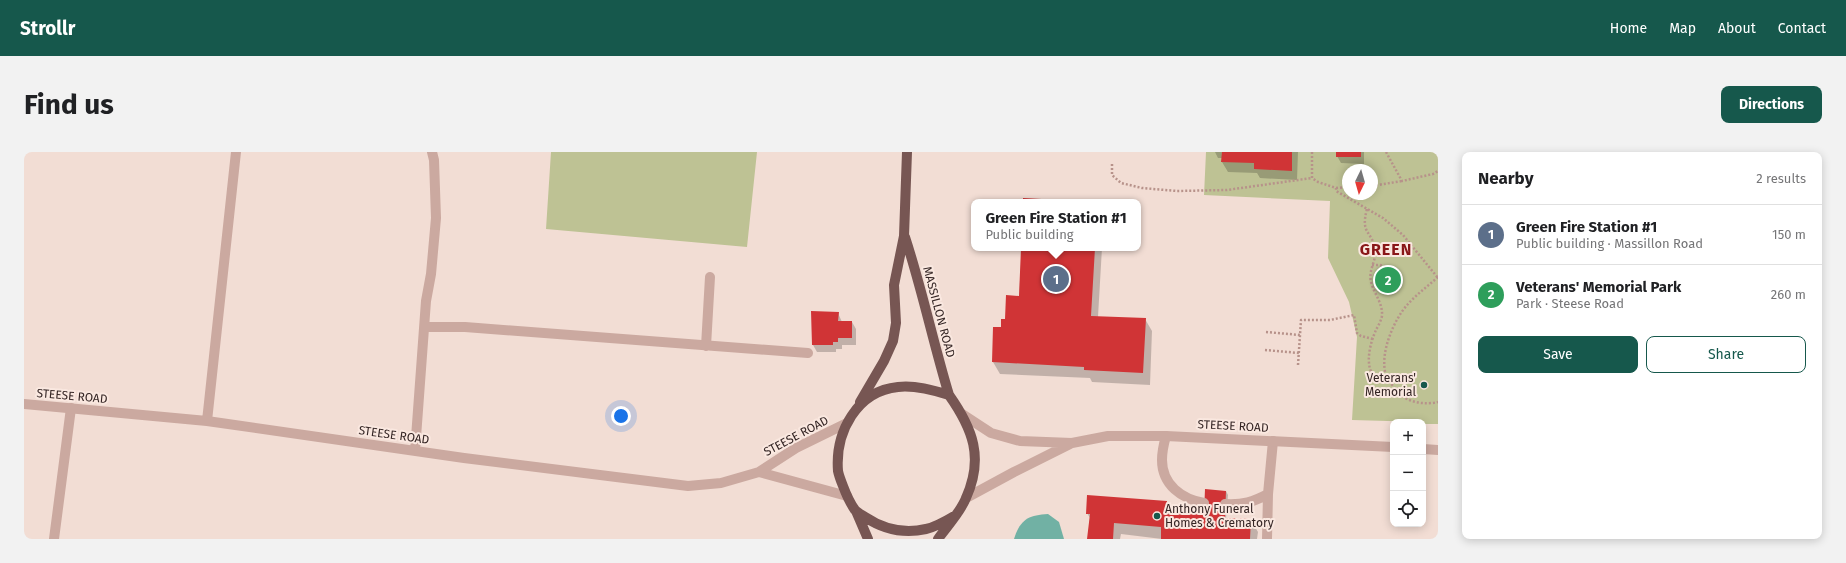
<!DOCTYPE html>
<html lang="en">
<head>
<meta charset="utf-8">
<style>
  body { margin:0; font-family:"Fira Sans",sans-serif; background:#f2f2f2; color:#202124 }
  .controls { position:absolute; right:12px; bottom:12px; display:grid; overflow:hidden; border-radius:8px; box-shadow:0 2px 10px #0003 }
  .controls button { width:36px; height:36px; display:grid; place-items:center; padding:0; border:0; border-bottom:1px solid #e0e0e0; background:#fff; color:#202124; font:20px sans-serif }
  .compass { position:absolute; left:1318px; top:12px; width:36px; height:36px; border-radius:50%; background:#fff; box-shadow:0 2px 10px #0003; rotate:185deg }
  .you { position:absolute; left:597px; top:264px; width:14px; height:14px; margin:-10px; border:3px solid #fff; border-radius:50%; background:#1a73e8; box-shadow:0 0 0 6px #1a73e833 }
  .badge { display:grid; place-items:center; width:26px; height:26px; border-radius:50%; background:#16584c; color:#fff; font-size:13px; font-weight:700 }
  .pin { position:absolute; translate:-50% -50%; border:2px solid #fff; box-shadow:0 1px 4px #0006 }
  .popup { position:absolute; left:947px; top:47px; width:170px; height:52px; box-sizing:border-box; display:grid; place-content:center; border-radius:8px; background:#fff; filter:drop-shadow(0 1px 3px #0005); font-size:13px; white-space:nowrap; color:#757577 }
  .popup b { font-size:15px; color:#202124 }
  .popup::after { content:''; position:absolute; left:50%; top:100%; margin-left:-8px; border:8px solid transparent; border-top-color:#fff }
  .list { margin:0; padding:0; list-style:none }
  h2 { display:flex; justify-content:space-between; align-items:center; height:52px; margin:0; padding:0 16px; font-size:17px }
  h2 small { font-size:13px; font-weight:400; color:#757577 }
  .list li { display:grid; grid-template-columns:26px 1fr auto; gap:12px; align-items:center; box-sizing:border-box; height:60px; padding:0 16px; border-top:1px solid #e0e0e0 }
  .list b { display:block; font-size:15px; white-space:nowrap }
  .list p { margin:0; font-size:13px; white-space:nowrap; color:#757577 }
  .list em { font-size:13px; font-style:normal; color:#757577 }
  .actions { display:flex; gap:8px; padding:12px 16px }
  .actions a { flex:1; padding:9px 0; border:1px solid #16584c; border-radius:8px; text-align:center; font-size:14px; color:#16584c }
  .actions .main { background:#16584c; color:#fff }
  .icon { flex:none; width:22px; height:22px; fill:none; stroke:currentColor; stroke-width:2; stroke-linecap:round; stroke-linejoin:round }
  .map { position:relative; flex:none; width:1414px; height:387px; overflow:hidden; border-radius:8px }
  header { display:flex; align-items:center; gap:24px; box-sizing:border-box; height:56px; padding:0 20px; background:#16584c; color:#fff }
  header strong { font-size:19px }
  nav { display:flex; gap:22px; margin-inline-start:auto; font-size:14px }
  .intro { display:flex; align-items:center; justify-content:space-between; box-sizing:border-box; height:96px; padding:0 24px }
  h1 { margin:0; font-size:28px }
  .button { padding:10px 18px; border-radius:8px; background:#16584c; color:#fff; font-size:14px; font-weight:700 }
  main { display:flex; gap:24px; padding:0 24px }
  aside { flex:1; background:#fff; border-radius:8px; box-shadow:0 2px 10px #0003 }
  .map>svg:first-child { display:block }
</style>
</head>
<body>
<header>
<strong>Strollr</strong>
<nav><a>Home</a><a>Map</a><a>About</a><a>Contact</a></nav>
</header>
<div class="intro"><h1>Find us</h1><a class="button">Directions</a></div>
<main>
<div class="map">
<svg width="1414" height="387" viewBox="0 0 1414 387">
  <rect width="100%" height="100%" fill="#f2ddd4"/>
  <path fill="#bec294" fill-rule="evenodd" d="M 527,0 L 733,0 L 723,95 L 522,77 Z
    M 1182,0 L 1414,0 L 1414,272 L 1399,272 L 1399,270 L 1328,268 L 1333,185 L 1325,150 L 1304,106 L 1306,49 L 1180,43 ZM 1324,18 L 1348,18 L 1348,42 L 1324,42 Z"/>
  <path fill="#71b1a4" d="M 1024,362 L 1035,370 L 1040,387 L 990,387 C 996,368 1004,363 1024,362 Z"/>
  <path fill="#0003" d="M 1191,0 L 1274,0 L 1273,28 L 1236,26 L 1233,21 L 1204,20 L 1198,10 L 1198,6 L 1194,6 Z
    M 1313,0 L 1340,0 L 1340,12 L 1317,11 L 1313,4 Z
    M 998,96 L 1078,96 L 1074,165 L 1121,167 L 1128,179 L 1126,233 L 1068,230 L 1066,226 L 976,222 L 969,210 L 978,176 L 995,145 Z
    M 814,161 L 818,170 L 828,170 L 832,177 L 832,193 L 818,193 L 818,197 L 812,197 L 812,200 L 793,200 L 789,193 Z
    M 1202,339 L 1204,343 L 1202,367 L 1227,368 L 1234,380 L 1233,387 L 1138,387 L 1097,382 L 1096,387 L 1064,387 L 1066,366 L 1063,361 L 1142,350 L 1149,364 L 1181,362 Z"/>
  <path fill="#d03436" d="M 1198,0 L 1268,0 L 1268,19 L 1230,17 L 1230,11 L 1197,10 Z
    M 1312,0 L 1337,0 L 1337,5 L 1312,5 Z
    M 999,46 L 1055,49 L 1055,50 L 999,50 Z
    M 997,96 L 1071,96 L 1067,164 L 1122,166 L 1119,221 L 1060,218 L 1060,215 L 968,210 L 969,175 L 977,175 L 977,167 L 981,167 L 982,143 L 995,144 Z
    M 787,159 L 815,160 L 814,169 L 828,169 L 828,186 L 814,186 L 814,190 L 809,190 L 809,193 L 788,193 Z
    M 1181,337 L 1202,339 L 1201,366 L 1227,367 L 1226,387 L 1137,387 L 1137,375 L 1090,371 L 1089,387 L 1063,387 L 1066,362 L 1062,362 L 1063,343 L 1143,349 L 1142,362 L 1153,363 L 1153,359 L 1180,362 Z"/>
  <g fill="none" stroke-linecap="round" stroke-linejoin="round">
    <path stroke="#b7928a" stroke-width="2.5" stroke-dasharray="2 2" stroke-linecap="butt" d="M 1288,0 L 1288,26 L 1294,30 L 1312,36 L 1312,39 L 1359,66 L 1379,83 L 1414,126
      M 1362,0 L 1378,29 L 1409,22 L 1414,19
      M 1088,12 L 1088,23 L 1097,31 L 1118,36 L 1153,39 L 1203,38 L 1288,26
      M 1348,34 L 1378,29
      M 1312,36 L 1324,35
      M 1343,57 C 1336,83 1348,78 1351,97 C 1353,108 1344,118 1347,130 C 1350,142 1359,151 1358,164 C 1357,169 1354,174 1352,178 C 1346,191 1339,217 1353,227 C 1357,230 1360,230 1364,227
      M 1348,113 L 1356,113 L 1371,117
      M 1414,125 C 1404,134 1393,142 1384,152 C 1370,167 1355,202 1362,223 C 1364,229 1370,235 1374,240 C 1383,251 1402,253 1414,250
      M 1242,180 L 1276,183
      M 1241,198 L 1275,201
      M 1274,213 L 1277,168 L 1306,168 L 1330,163 L 1333,181 L 1337,184 L 1349,187"/>
    <path stroke="#cba9a0" stroke-width="10" d="M 1142,284 C 1140,291 1138,300 1138,308 C 1138,333 1158,347 1180,351
      M 1201,352 C 1219,353 1229,350 1244,342 L 1249,289
      M 30,387 L 47,256
      M 1243,387 L 1244,342"/>
    <path stroke="#cba9a0" stroke-width="10" d="M 401,175 L 441,175 L 784,201
      M 682,194 L 686,125
      M 0,252 L 183,269 L 440,306 L 664,334 L 697,331 L 735,320 L 772,296 L 821,272
      M 183,269 L 212,0
      M 391,299 L 402,149 L 407,122 L 412,66 L 410,8 L 408,0
      M 735,320 L 823,344"/>
    <path stroke="#cba9a0" stroke-width="10" d="M 938,262 L 967,281 L 996,289 L 1048,291 L 1084,284 L 1142,284 L 1369,295
      M 1399,297 L 1414,298
      M 942,346 L 990,320 L 1046,292"/>
    <path stroke="#775653" stroke-width="10" d="M 881,85 C 898,137 909,190 925,243
      M 836,250 L 860,209 L 869,189 L 872,171 L 870,133 L 880,84 L 883,0
      M 832,359 L 844,387
      M 914,387 C 923,374 936,361 942,346 C 960,306 949,277 925,243 C 909,238 891,233 874,235 C 833,239 811,280 814,319 C 815,324 817,329 819,334 C 822,342 826,351 831,358 C 834,361 838,363 841,365 C 859,377 880,382 902,377 C 912,375 922,369 932,363"/>
  </g>
  <g fill="#16584c" stroke="#fae8e0" stroke-width="1.5">
    <circle cx="1400" cy="233" r="4"/>
    <circle cx="1133" cy="364" r="4"/>
  </g>
  <g text-anchor="middle" stroke-width="4" stroke-linejoin="round" paint-order="stroke">
    <g font-size="12" fill="#342524" stroke="#fae8e0">
      <text transform="translate(915 160) rotate(75)" y="4">MASSILLON ROAD</text>
      <text transform="translate(48 244) rotate(5)" y="4">STEESE ROAD</text>
      <text transform="translate(1209 274) rotate(3)" y="4">STEESE ROAD</text>
      <text transform="translate(370 283) rotate(8)" y="4">STEESE ROAD</text>
      <text transform="translate(772 284) rotate(-28)" y="4">STEESE ROAD</text>
    </g>
    <g font-size="12" fill="#342524" stroke="#fae8e0" text-anchor="end">
      <text x="1392" y="230">Veterans'<tspan x="1392" dy="14">Memorial</tspan></text>
      <text x="1141" y="361" text-anchor="start">Anthony Funeral<tspan x="1141" dy="14">Homes &amp; Crematory</tspan></text>
    </g>
    <g font-size="16" font-weight="bold" letter-spacing="1" fill="#891718" stroke="#fae8e0">
      <text x="1362" y="103">GREEN</text>
    </g>
  </g>
</svg>
<div class="controls">
<button>+</button>
<button>−</button>
<button><svg class="icon" aria-label="locate" viewBox="0 0 24 24"><circle cx="12" cy="12" r="6"/><path d="M12 2v4M12 18v4M2 12h4M18 12h4"/></svg></button>
</div>
<svg class="compass" viewBox="-18 -18 36 36"><path d="M0-13l5 13h-10z" fill="#e53935"/><path d="M0 13l5-13h-10z" fill="#757577"/></svg>
<div class="you"></div>
<div class="pin badge" style="left:1032px;top:127px;background:#5c6f8a">1</div>
<div class="popup"><b>Green Fire Station #1</b>Public building</div>
<div class="pin badge" style="left:1364px;top:128px;background:#2e9e5b">2</div>
</div>
<aside>
<h2>Nearby<small>2 results</small></h2>
<ul class="list">
<li><span class="badge" style="background:#5c6f8a">1</span><div><b>Green Fire Station #1</b><p>Public building · Massillon Road</p></div><em>150 m</em></li>
<li><span class="badge" style="background:#2e9e5b">2</span><div><b>Veterans' Memorial Park</b><p>Park · Steese Road</p></div><em>260 m</em></li>
</ul>
<div class="actions"><a class="main">Save</a><a>Share</a></div>
</aside>
</main>
</body>
</html>
